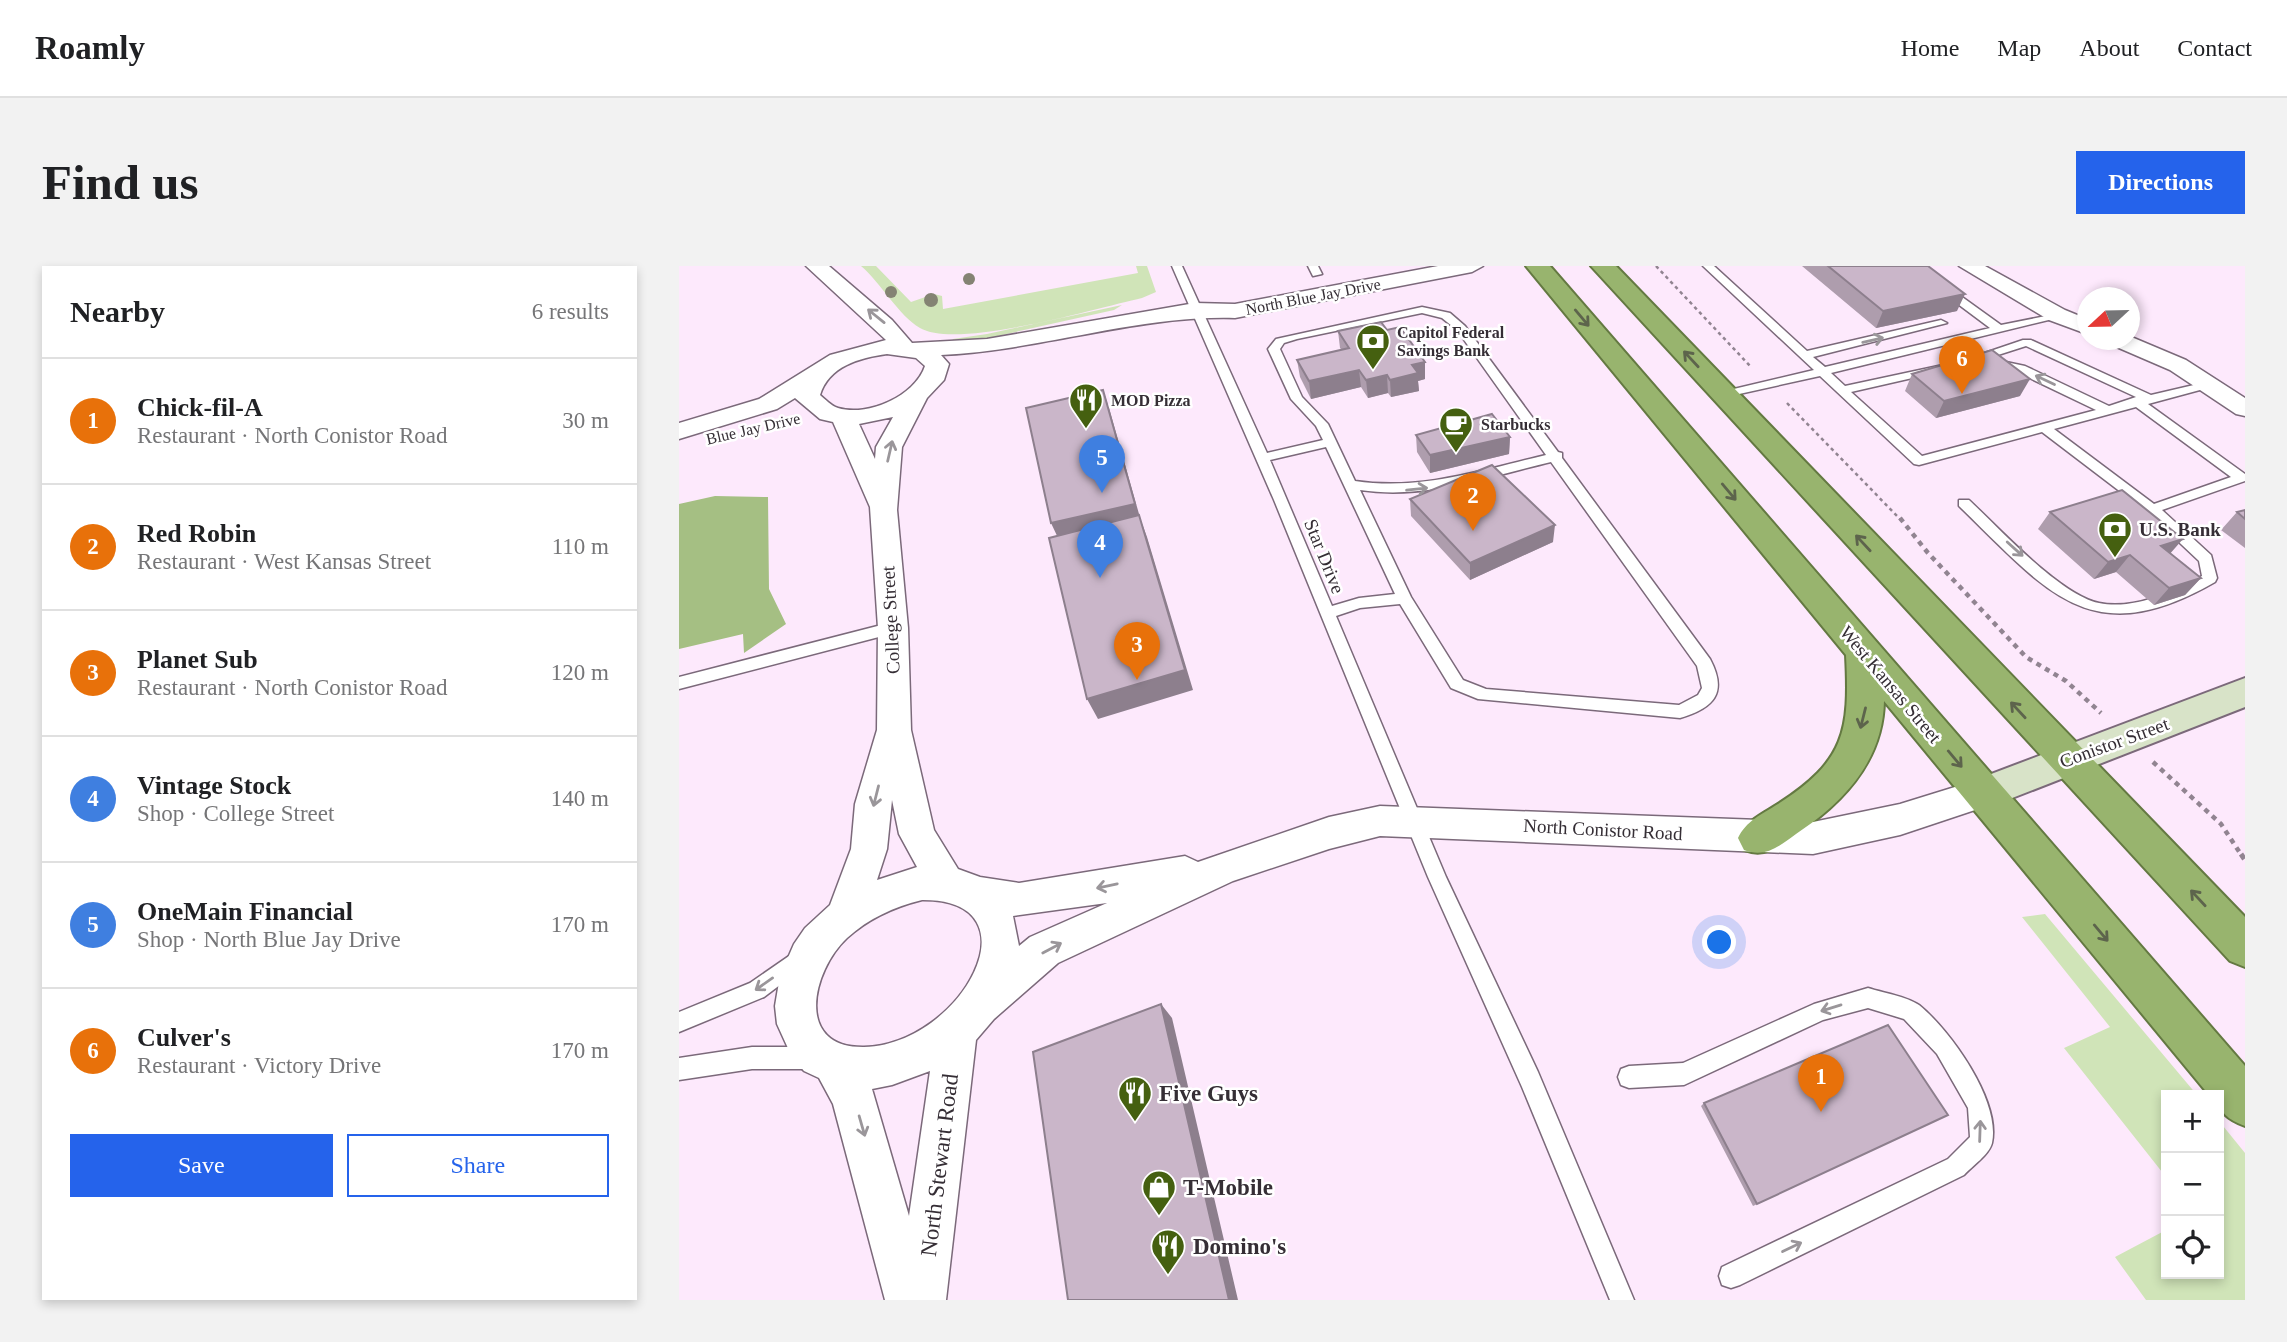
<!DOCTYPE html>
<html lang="en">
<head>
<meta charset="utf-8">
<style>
  body { margin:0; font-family:"Times New Roman",serif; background:#f2f2f2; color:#202124 }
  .controls { position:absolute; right:21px; bottom:21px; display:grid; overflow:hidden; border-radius:0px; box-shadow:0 4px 10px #0003 }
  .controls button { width:63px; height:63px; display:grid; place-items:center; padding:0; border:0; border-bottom:2px solid #e0e0e0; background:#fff; color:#202124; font:35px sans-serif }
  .compass { position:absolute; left:1398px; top:21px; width:63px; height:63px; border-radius:50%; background:#fff; box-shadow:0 4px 10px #0003; rotate:248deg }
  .you { position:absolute; left:1041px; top:677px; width:24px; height:24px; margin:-18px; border:5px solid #fff; border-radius:50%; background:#1a73e8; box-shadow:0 0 0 10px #1a73e833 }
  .badge { display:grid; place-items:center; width:46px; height:46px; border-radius:50%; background:#2563eb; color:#fff; font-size:23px; font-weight:700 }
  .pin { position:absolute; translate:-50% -58px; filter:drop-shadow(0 2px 4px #0008) }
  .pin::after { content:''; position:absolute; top:37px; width:24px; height:21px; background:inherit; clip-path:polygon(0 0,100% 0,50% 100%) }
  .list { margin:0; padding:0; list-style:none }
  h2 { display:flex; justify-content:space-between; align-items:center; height:91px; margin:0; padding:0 28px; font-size:30px }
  h2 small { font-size:23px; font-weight:400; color:#757577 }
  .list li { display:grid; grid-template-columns:46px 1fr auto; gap:21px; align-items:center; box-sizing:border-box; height:126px; padding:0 28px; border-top:2px solid #e0e0e0 }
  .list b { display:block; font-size:26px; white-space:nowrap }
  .list p { margin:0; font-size:23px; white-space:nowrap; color:#757577 }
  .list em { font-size:23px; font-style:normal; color:#757577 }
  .actions { display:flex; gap:14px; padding:21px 28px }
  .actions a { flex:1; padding:16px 0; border:2px solid #2563eb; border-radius:0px; text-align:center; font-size:24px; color:#2563eb }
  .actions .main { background:#2563eb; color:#fff }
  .icon { flex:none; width:38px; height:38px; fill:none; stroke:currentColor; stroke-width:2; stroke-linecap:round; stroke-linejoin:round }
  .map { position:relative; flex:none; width:1566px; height:1034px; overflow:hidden; border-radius:0px }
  header { display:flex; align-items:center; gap:42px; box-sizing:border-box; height:98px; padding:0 35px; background:#fff; border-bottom:2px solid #e0e0e0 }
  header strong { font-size:33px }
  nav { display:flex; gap:38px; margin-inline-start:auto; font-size:24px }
  .intro { display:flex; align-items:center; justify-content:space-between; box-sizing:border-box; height:168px; padding:0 42px }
  h1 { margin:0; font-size:49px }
  .button { padding:18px 32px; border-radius:0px; background:#2563eb; color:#fff; font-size:24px; font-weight:700 }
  main { display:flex; gap:42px; padding:0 42px }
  aside { flex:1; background:#fff; border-radius:0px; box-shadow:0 4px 10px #0003 }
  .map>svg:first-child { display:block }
</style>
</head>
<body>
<header>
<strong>Roamly</strong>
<nav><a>Home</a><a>Map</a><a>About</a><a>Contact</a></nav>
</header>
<div class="intro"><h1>Find us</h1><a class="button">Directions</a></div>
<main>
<aside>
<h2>Nearby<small>6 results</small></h2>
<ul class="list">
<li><span class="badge" style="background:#e8710a">1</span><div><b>Chick-fil-A</b><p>Restaurant · North Conistor Road</p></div><em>30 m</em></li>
<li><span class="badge" style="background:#e8710a">2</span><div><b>Red Robin</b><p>Restaurant · West Kansas Street</p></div><em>110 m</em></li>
<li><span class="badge" style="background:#e8710a">3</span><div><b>Planet Sub</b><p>Restaurant · North Conistor Road</p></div><em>120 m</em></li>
<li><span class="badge" style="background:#3f7fe0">4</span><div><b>Vintage Stock</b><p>Shop · College Street</p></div><em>140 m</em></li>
<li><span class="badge" style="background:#3f7fe0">5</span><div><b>OneMain Financial</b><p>Shop · North Blue Jay Drive</p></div><em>170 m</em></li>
<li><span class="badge" style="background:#e8710a">6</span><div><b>Culver's</b><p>Restaurant · Victory Drive</p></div><em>170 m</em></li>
</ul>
<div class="actions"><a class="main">Save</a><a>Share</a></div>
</aside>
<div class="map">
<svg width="1566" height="1034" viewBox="0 0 1566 1034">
  <rect width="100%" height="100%" fill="#fde9fc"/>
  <path fill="#d0e4b8" d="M 182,0 L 197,0 L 232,36 L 255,28 L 263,30 L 264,43 L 459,7 L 457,0 L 468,0 L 477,26 L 463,32 C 418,42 278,84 241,62 C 220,50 202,17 182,0 Z
    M 443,39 L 435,44 L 296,75 L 272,77 L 274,73 L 308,68 Z
    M 1366,648 L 1518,829 L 1487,829 L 1487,911 L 1385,782 L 1431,761 L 1343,651 Z
    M 1540,855 L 1566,887 L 1566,1034 L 1467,1034 L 1436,991 L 1487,964 L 1487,1008 L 1540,1008 Z"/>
  <path fill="#a5bf83" d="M 36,230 L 89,231 L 90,323 L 107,358 L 65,387 L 64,368 L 0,383 L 0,238 Z"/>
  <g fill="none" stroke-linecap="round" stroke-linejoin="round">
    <g stroke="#7b697a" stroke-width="3">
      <path id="service" d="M 493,0 L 503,0 L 588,187 L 644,174 L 637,160 L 612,133 L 589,83 L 597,73 L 743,41 L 771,47 L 786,60 L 879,186 L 883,187 L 883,192 L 1031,393 C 1049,427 1035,442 1001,452 L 799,433 L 772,422 L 721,338 L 681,342 L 657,350 L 767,611 L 859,806 L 955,1034 L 931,1034 L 843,821 L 749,611 L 595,234 ZM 743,47 L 763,52 L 778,64 L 867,189 C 803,204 743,225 676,215 L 649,158 L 623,131 L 601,83 L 605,77 L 618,73 ZM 647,181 L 716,328 L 680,332 L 653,340 L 591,194 ZM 872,196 L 1018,400 L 1023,422 L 1019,429 L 1000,439 L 807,423 L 784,414 L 732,331 L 681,224 C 746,234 809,211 872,196 Z
        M 629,0 L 639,0 L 643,8 L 634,10 Z
        M 1024,0 L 1035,0 L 1128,85 L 1262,54 L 1268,57 L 1134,91 L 1146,101 L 1311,62 L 1228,0 L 1240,0 L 1322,59 L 1382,47 L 1382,51 L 1152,107 L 1166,120 L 1264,99 L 1264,105 L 1172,126 L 1243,190 L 1417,144 L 1338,106 L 1308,98 L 1308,92 L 1346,100 L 1430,140 L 1457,131 L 1347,80 L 1294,97 L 1288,93 L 1344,74 L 1352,74 L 1472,129 L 1532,115 L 1532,121 L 1469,138 L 1566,208 L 1566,215 L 1483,244 L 1532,289 L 1538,312 L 1536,316 C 1411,388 1368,325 1280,240 L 1280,234 L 1290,234 C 1320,262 1381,329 1420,337 C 1455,344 1494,326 1523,310 L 1520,295 L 1468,246 L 1363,166 L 1240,199 L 1235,198 L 1141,110 L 1042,132 L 1042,126 L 1135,104 ZM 1457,141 L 1552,211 L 1475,238 L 1375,163 Z
        M 214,356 L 219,358 L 222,362 L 219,366 L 0,423 L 0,411 Z
        M 123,681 L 130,683 L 133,690 L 130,697 L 85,731 L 0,766 L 0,746 L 71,717 Z
        M 1189,722 C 1204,727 1227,730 1240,739 C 1271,764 1322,835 1313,877 C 1310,889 1293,900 1285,909 L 1061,1019 L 1052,1022 L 1043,1019 L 1040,1010 L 1043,1001 L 1269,893 L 1291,871 L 1289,842 L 1258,788 L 1225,753 L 1189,742 L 1144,754 L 1005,819 L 950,822 L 942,819 L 939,811 L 942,803 L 950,800 L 1004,797 L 1135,738 Z
        M 73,781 L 136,781 L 144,784 L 147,792 L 144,800 L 136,803 L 73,803 L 0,814 L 0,792 Z"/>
    </g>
    <g stroke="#7b697a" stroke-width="3">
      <path id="minor" d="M 127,0 L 150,0 L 213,54 L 233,77 L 308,73 L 516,37 L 556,38 L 759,0 L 804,0 L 793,6 L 556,52 C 457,49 360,85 262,89 L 270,98 L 265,114 L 248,132 L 223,181 L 218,244 L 229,362 L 232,464 L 255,564 L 279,603 L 301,611 L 340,617 L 506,590 L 519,596 L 650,551 L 701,540 L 1134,556 L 1221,538 L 1305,512 L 1317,517 L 1323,527 L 1317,537 L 1221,569 L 1134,588 L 701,570 L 650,583 L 554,615 L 379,697 L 315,753 L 297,774 L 267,1034 L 206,1034 L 154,838 L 140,812 L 125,805 L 113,791 L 98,758 L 96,740 L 101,710 L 115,678 L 126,662 L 151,639 L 172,583 L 176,538 L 198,464 L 199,362 L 191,241 L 154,156 L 141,153 L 116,132 L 98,143 L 0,173 L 0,157 L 80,133 L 151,89 L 207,74 ZM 208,88 L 237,92 L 246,100 C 236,130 189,151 159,142 C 152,140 146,133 141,129 C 150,100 180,92 208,88 ZM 214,151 L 197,181 L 196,193 L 180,158 ZM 213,534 L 220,568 L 238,601 L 198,614 L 208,583 ZM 243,634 C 362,633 282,779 185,781 C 115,782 133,705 168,672 C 190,652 215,641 243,634 ZM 428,637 L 351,671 L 340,680 L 334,650 ZM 251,805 L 230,950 L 193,823 L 213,819 Z
        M 1280,0 L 1306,0 L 1386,44 L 1408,53 L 1408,68 L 1370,54 Z
        M 1450,70 L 1507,94 L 1566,132 L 1566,150 L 1557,148 L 1491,104 L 1433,79 L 1429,74 L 1450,74 Z"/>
    </g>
    <g stroke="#7b697a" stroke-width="4">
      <path id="secondary" d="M 1566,412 L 1566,441 L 1305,543 L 1291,538 L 1286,527 L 1291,516 Z"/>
    </g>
    <g stroke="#647942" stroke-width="4">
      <path id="trunk" d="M 847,0 L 871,0 L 1566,800 L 1566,860 C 1549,853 1540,848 1540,829 L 1530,829 L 1205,435 C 1204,495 1164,537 1117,568 C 1099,581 1086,592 1065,584 L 1059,572 C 1067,555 1083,548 1099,538 C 1166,495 1171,465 1167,389 Z
        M 912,0 L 937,0 L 1566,651 L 1566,701 L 1551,695 Z"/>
    </g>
    <path stroke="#918491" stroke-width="2.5" stroke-dasharray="3.5 3.5" stroke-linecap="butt" d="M 977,0 L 1072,101
      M 1108,137 L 1222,254"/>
    <path stroke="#918491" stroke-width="4.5" stroke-dasharray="5 5" stroke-linecap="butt" d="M 1221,252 L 1249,287 L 1347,391 L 1387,415 L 1422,447
      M 1474,496 L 1542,558 L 1563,590"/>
    <path stroke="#918491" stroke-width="5" stroke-dasharray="6 6" stroke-linecap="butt" d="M 1562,588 L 1566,594"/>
    <use href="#service" fill="#fff" fill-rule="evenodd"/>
    <use href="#minor" fill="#fff" fill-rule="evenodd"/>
    <use href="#secondary" fill="#d8e3c8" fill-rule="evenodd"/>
    <use href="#trunk" fill="#98b46e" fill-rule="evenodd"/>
  </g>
  <g fill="#848373">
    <circle cx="290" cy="13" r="6"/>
    <circle cx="212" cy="26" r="6"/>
    <circle cx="252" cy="34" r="7"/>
  </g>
  <path fill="#ae9dad" d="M 1123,0 L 1249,0 L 1278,45 L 1197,62 Z
    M 708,64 L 746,96 L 746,113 L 739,115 L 740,125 L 712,131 L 709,127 L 689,132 L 682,121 L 632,133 L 621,111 L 618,94 L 663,84 L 661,82 L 659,65 Z
    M 1233,108 L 1341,130 L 1257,152 L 1226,125 Z
    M 737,169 L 831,171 L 830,188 L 751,207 L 738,186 Z
    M 731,233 L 874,276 L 791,314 L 732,250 Z
    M 1566,244 L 1566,282 L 1542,264 L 1558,246 Z
    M 1371,246 L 1491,287 L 1522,312 L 1506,329 L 1475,339 L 1437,306 L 1415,313 L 1359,263 Z
    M 1025,837 L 1269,849 L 1074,940 L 1022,840 Z"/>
  <path fill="#8d7f8d" d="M 1286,28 L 1278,45 L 1197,62 L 1204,45 Z
    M 746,96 L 746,113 L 739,115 L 740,125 L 712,131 L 711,114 L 733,99 Z
    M 680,104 L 682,121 L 632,133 L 630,115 Z
    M 708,109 L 709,127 L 689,132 L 687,114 Z
    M 1351,113 L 1341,130 L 1257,152 L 1265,135 Z
    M 424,124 L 430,142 L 462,255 L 468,271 L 514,424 L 419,453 L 408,433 L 380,274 L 372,257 Z
    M 831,171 L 830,188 L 751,207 L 751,189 Z
    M 876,259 L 874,276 L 791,314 L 791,297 Z
    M 1504,273 L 1489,290 L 1482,280 Z
    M 1451,289 L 1437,306 L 1415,313 L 1429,296 Z
    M 1522,312 L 1506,329 L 1475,339 L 1490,322 Z
    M 482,738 L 493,752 L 559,1034 L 550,1034 Z"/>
  <path fill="#cab6c9" stroke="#8d7f8d" stroke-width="2" d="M 1149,0 L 1249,0 L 1286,28 L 1204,45 Z
    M 702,56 L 708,64 L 721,61 L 746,96 L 733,99 L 739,107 L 711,114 L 708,109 L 687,114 L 680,104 L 630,115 L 618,94 L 670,82 L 659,65 Z
    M 1313,84 L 1351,113 L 1265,135 L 1233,108 Z
    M 424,124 L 456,238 L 372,257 L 347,142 Z
    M 813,148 L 831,171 L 751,189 L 737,169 Z
    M 813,199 L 876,259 L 791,297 L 731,233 Z
    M 1443,224 L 1504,273 L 1482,280 L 1522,312 L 1490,322 L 1451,289 L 1429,296 L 1371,246 Z
    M 1566,244 L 1566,253 L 1558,246 Z
    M 460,249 L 506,404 L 408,433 L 370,272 Z
    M 482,738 L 550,1034 L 389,1034 L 354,786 Z
    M 1209,759 L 1269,849 L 1078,938 L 1025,837 Z"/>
  <defs><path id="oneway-shaft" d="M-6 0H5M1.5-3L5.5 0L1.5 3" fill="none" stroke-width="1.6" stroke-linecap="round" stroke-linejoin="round" transform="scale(1.75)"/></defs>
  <g stroke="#9a969a">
    <use href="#oneway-shaft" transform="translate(197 50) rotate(-141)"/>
    <use href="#oneway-shaft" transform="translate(1194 74) rotate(-13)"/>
    <use href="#oneway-shaft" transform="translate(1366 114) rotate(-155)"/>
    <use href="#oneway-shaft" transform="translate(211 185) rotate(-77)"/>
    <use href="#oneway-shaft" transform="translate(738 223) rotate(-6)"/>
    <use href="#oneway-shaft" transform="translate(1336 283) rotate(42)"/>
    <use href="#oneway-shaft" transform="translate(197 530) rotate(104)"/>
    <use href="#oneway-shaft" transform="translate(428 620) rotate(168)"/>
    <use href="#oneway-shaft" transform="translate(373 682) rotate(-28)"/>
    <use href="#oneway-shaft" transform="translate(85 718) rotate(145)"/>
    <use href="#oneway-shaft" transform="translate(1152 742) rotate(163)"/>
    <use href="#oneway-shaft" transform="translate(183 860) rotate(74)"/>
    <use href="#oneway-shaft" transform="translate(1301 865) rotate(-88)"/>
    <use href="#oneway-shaft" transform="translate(1113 981) rotate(-26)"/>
  </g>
  <g stroke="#5d644c">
    <use href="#oneway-shaft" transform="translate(903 52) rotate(50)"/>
    <use href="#oneway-shaft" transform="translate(1012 93) rotate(-133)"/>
    <use href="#oneway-shaft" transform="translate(1050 226) rotate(50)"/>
    <use href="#oneway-shaft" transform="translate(1184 277) rotate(-133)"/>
    <use href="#oneway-shaft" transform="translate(1339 444) rotate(-133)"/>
    <use href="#oneway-shaft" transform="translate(1184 452) rotate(104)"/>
    <use href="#oneway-shaft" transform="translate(1276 493) rotate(50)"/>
    <use href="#oneway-shaft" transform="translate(1519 632) rotate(-133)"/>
    <use href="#oneway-shaft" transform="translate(1422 667) rotate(50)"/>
  </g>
  <defs>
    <g id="bank-pin" transform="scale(1.75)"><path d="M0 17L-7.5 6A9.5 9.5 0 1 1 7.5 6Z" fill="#456010" stroke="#fff"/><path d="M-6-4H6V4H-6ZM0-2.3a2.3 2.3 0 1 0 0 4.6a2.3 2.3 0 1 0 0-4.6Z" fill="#fff"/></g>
    <g id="restaurant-pin" transform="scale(1.75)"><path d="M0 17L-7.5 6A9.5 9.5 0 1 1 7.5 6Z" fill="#456010" stroke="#fff"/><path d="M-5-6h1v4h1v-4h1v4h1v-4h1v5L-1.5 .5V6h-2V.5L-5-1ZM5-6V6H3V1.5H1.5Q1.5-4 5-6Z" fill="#fff"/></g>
    <g id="cafe-pin" transform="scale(1.75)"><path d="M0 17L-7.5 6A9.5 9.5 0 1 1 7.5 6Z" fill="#456010" stroke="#fff"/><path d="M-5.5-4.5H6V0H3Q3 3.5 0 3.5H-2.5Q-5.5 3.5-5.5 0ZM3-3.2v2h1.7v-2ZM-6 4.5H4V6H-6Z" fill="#fff"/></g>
    <g id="shop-pin" transform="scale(1.75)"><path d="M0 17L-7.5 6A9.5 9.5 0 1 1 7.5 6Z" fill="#456010" stroke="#fff"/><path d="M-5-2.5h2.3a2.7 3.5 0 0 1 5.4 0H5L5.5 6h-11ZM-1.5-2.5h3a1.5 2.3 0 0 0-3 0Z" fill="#fff"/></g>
  </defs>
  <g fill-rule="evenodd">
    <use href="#bank-pin" x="694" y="75"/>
    <use href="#restaurant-pin" x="407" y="134"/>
    <use href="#cafe-pin" x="777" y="158"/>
    <use href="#bank-pin" x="1436" y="263"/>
    <use href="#restaurant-pin" x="456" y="827"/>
    <use href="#shop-pin" x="480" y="921"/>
    <use href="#restaurant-pin" x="489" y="980"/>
  </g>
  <g text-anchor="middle" stroke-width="5" stroke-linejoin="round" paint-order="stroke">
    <g font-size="16" fill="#352e35" stroke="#fff">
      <text transform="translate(634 30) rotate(-11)" y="6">North Blue Jay Drive</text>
      <text transform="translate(74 162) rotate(-13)" y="6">Blue Jay Drive</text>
    </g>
    <g font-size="16" font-weight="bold" fill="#352e35" stroke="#fff" text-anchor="start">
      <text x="718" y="72">Capitol Federal<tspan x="718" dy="18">Savings Bank</tspan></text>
      <text x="432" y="140">MOD Pizza</text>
      <text x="802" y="164">Starbucks</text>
    </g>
    <g font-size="19" font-weight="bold" fill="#352e35" stroke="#fff" text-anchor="start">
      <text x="1460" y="270">U.S. Bank</text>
    </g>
    <g font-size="19" fill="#352e35" stroke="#fff">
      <text transform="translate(646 290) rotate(68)" y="7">Star Drive</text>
      <text transform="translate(211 354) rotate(-93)" y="7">College Street</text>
      <text transform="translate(1212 418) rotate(50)" y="7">West Kansas Street</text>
      <text transform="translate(1435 476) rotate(-20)" y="7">Conistor Street</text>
      <text transform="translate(924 563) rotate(3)" y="7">North Conistor Road</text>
    </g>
    <g font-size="23" font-weight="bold" fill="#352e35" stroke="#fff" text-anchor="start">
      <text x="480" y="835">Five Guys</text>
      <text x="504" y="929">T-Mobile</text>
      <text x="514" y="988">Domino's</text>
    </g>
    <g font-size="23" fill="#352e35" stroke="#fff">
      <text transform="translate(260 899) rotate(-83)" y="8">North Stewart Road</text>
    </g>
  </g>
</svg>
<div class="controls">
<button>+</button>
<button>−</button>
<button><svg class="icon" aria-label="locate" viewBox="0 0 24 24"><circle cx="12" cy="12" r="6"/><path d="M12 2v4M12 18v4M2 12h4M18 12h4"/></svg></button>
</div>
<svg class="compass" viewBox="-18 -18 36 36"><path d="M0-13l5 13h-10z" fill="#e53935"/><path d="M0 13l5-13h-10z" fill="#757577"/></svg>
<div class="you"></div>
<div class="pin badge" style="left:1142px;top:846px;background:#e8710a">1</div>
<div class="pin badge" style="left:794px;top:265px;background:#e8710a">2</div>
<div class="pin badge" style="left:458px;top:414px;background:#e8710a">3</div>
<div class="pin badge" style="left:421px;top:312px;background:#3f7fe0">4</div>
<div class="pin badge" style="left:423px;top:227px;background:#3f7fe0">5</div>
<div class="pin badge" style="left:1283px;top:128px;background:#e8710a">6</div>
</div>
</main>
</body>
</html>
